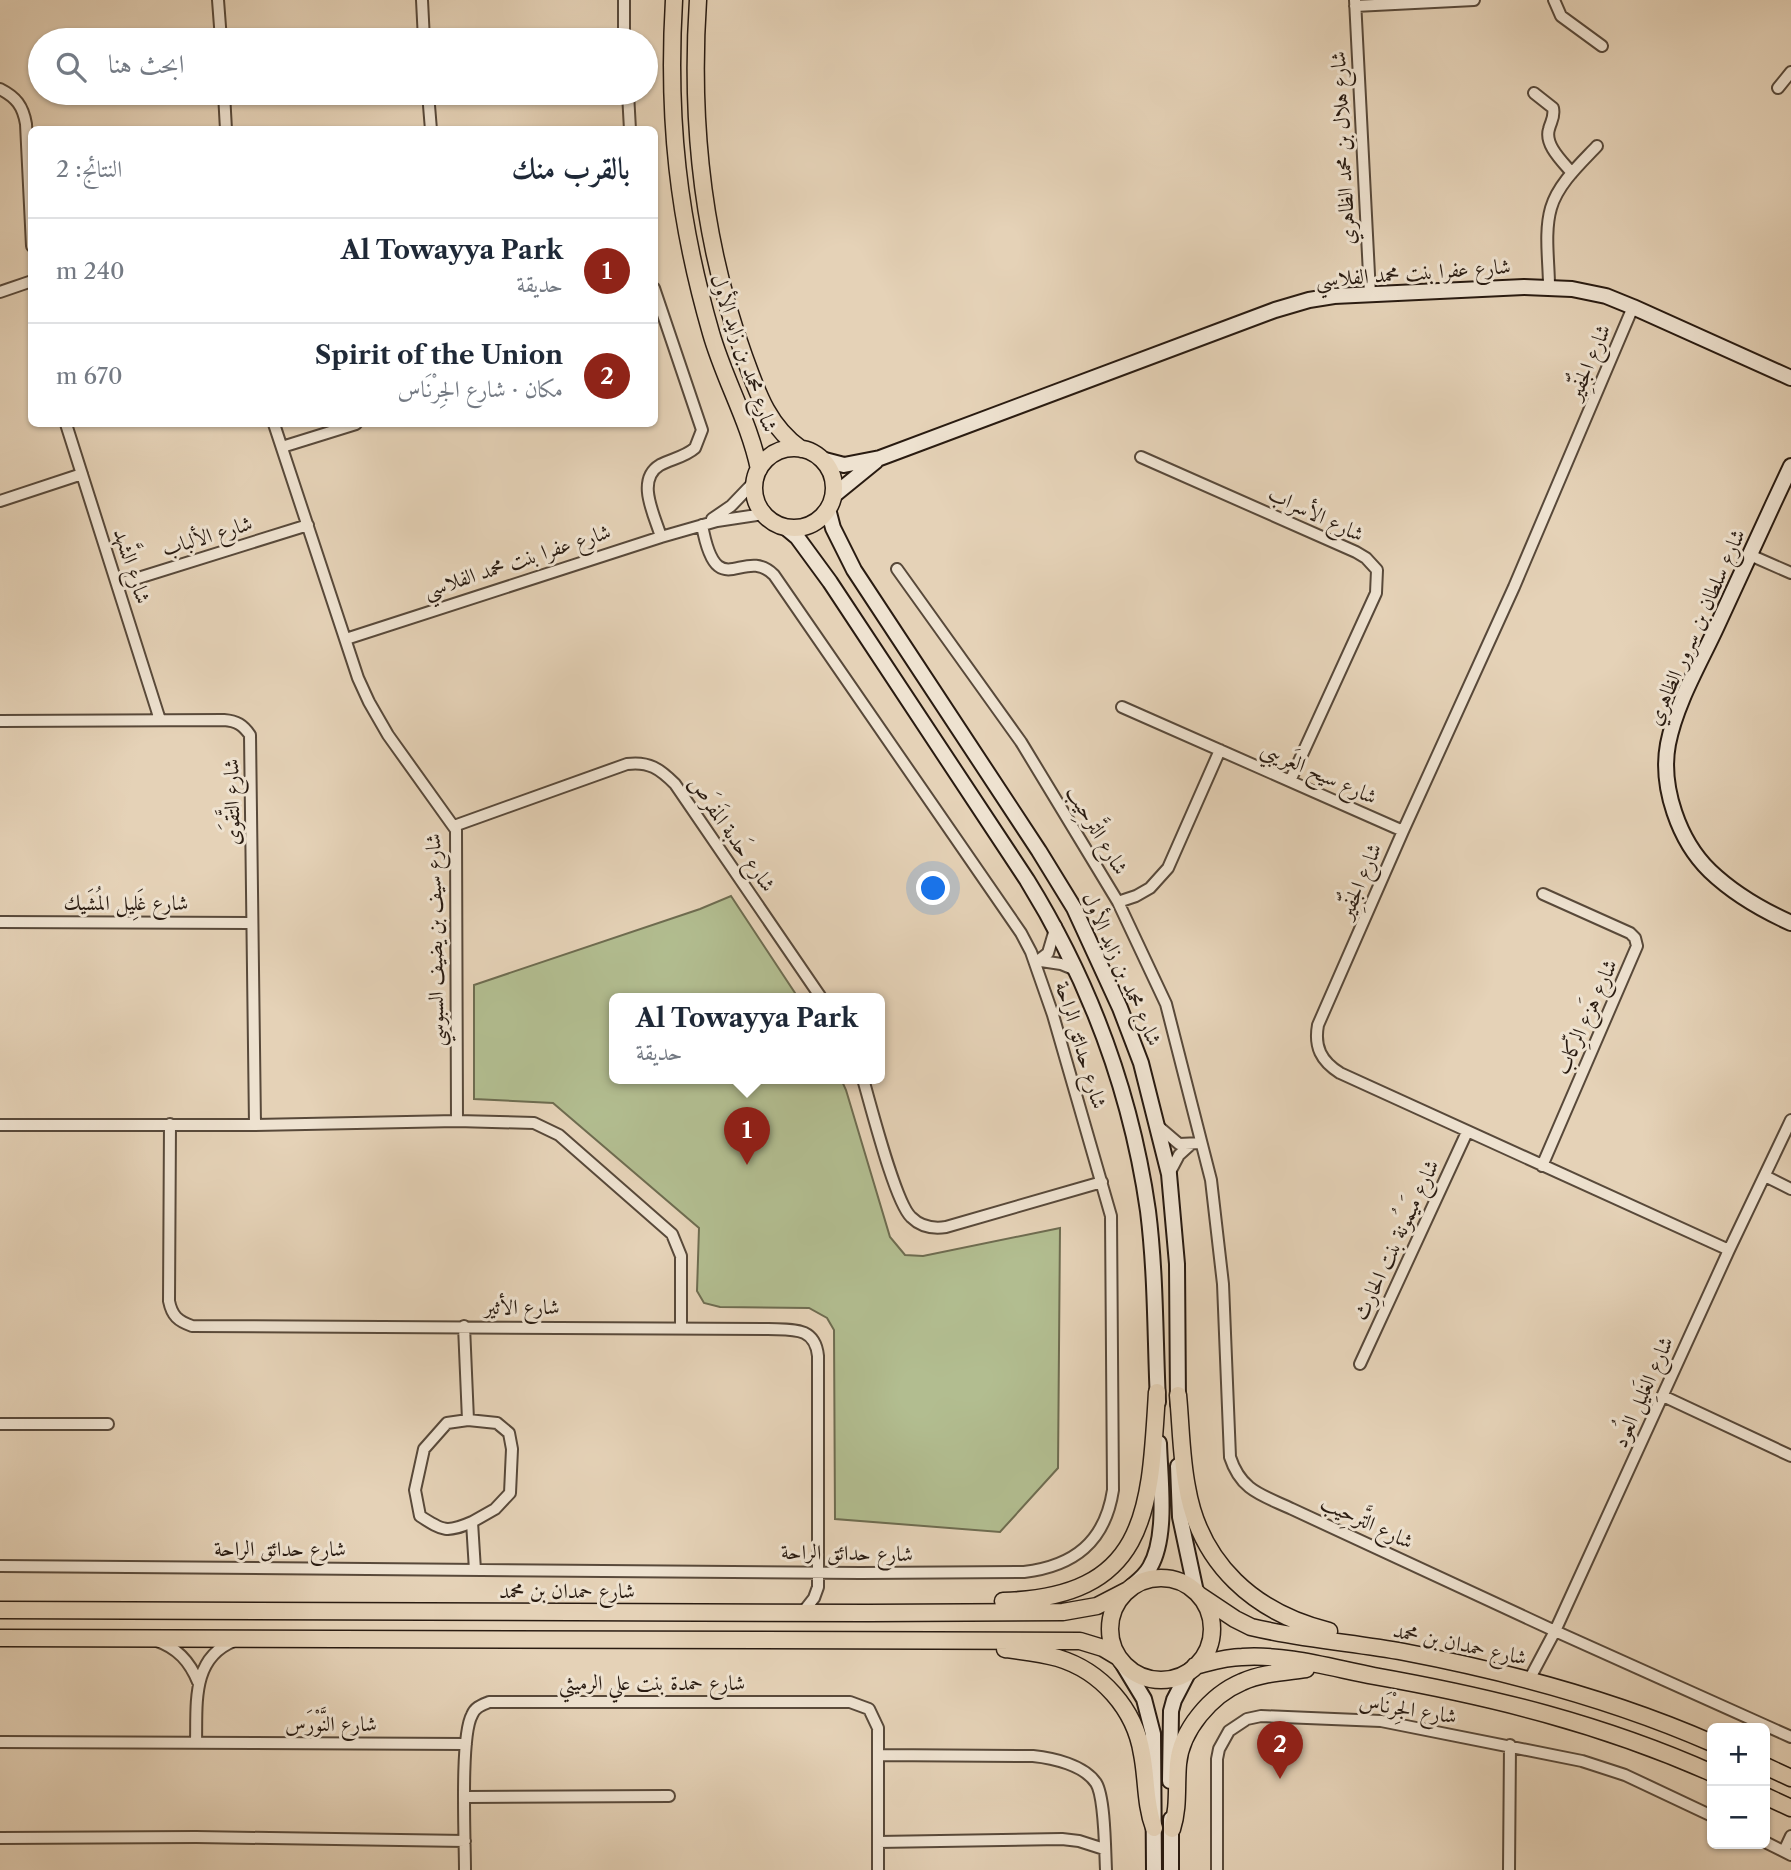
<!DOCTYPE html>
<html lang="ar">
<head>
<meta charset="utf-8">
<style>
  body { margin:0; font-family:"Libre Caslon Text",Amiri,serif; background:#f6f6f7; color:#1f2937; direction:rtl }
  .controls { position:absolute; right:21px; bottom:21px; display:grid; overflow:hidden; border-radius:10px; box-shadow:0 2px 5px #0004 }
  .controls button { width:63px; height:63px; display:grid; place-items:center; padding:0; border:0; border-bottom:2px solid #e0e1e3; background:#fff; color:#1f2937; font:35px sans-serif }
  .you { position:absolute; left:934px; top:889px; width:24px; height:24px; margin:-18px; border:5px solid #fff; border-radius:50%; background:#1a73e8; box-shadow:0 0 0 10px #1a73e833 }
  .badge { display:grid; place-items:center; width:46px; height:46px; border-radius:50%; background:#8f2418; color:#fff; font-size:23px; font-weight:700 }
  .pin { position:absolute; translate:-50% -58px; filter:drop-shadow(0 2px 4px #0008) }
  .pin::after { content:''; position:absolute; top:37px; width:24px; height:21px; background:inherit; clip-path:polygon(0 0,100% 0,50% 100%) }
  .popup { position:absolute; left:609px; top:993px; width:276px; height:91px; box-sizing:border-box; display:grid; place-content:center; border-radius:10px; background:#fff; filter:drop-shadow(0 2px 5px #0005); font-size:23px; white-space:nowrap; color:#747a83 }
  .popup b { font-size:26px; color:#1f2937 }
  .popup::after { content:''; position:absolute; left:50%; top:100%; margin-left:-14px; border:14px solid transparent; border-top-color:#fff }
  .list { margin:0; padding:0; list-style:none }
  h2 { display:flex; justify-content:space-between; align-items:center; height:91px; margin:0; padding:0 28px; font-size:30px }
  h2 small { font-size:23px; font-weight:400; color:#747a83 }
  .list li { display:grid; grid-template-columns:46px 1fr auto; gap:21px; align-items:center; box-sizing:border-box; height:105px; padding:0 28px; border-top:2px solid #e0e1e3 }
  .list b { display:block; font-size:26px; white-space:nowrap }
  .list p { margin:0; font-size:23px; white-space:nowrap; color:#747a83 }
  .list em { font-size:23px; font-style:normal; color:#747a83 }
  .icon { flex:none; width:38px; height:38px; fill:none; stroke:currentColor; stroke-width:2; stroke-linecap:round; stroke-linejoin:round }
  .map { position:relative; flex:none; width:1791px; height:1870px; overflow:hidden; direction:ltr }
  .search { position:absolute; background:#fff; box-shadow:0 2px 5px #0004; left:28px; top:28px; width:630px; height:77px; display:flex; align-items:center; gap:18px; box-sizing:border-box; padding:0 24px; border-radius:38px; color:#747a83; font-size:26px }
  .panel { position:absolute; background:#fff; box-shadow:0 2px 5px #0004; left:28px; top:126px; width:630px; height:301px; border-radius:10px; direction:rtl }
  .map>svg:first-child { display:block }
</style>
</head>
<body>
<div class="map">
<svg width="1791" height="1870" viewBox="0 0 1791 1870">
  <rect width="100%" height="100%" fill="#e5d2b7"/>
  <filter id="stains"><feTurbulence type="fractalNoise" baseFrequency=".00286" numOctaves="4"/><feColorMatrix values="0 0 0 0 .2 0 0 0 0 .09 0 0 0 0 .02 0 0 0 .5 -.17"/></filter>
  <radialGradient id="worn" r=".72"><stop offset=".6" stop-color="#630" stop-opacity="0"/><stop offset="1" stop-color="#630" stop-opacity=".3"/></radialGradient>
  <path fill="#b2bd90" stroke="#6e6c50" stroke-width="2" d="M 731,896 L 799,999 L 614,999 L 614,1079 L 841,1079 L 846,1090 L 890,1237 L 905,1255 L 923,1256 L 1060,1228 L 1058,1468 L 1000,1532 L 835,1519 L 834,1330 L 827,1318 L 809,1308 L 720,1307 L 704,1303 L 697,1291 L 699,1228 L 553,1103 L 474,1099 L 474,985 L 700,909 Z"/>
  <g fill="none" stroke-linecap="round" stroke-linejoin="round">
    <g stroke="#58493a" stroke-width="14">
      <path id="street" d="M 218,0 L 221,40
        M 422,0 L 424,40
        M 624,0 L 624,40
        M 1355,0 L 1370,294
        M 1554,0 L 1561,16 L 1602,46
        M 1355,6 L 1474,0
        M 1778,88 L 1791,72
        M 0,89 C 16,97 23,106 26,124 L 32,246
        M 224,93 L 226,130
        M 428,93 L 431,130
        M 628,93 L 630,130
        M 1534,93 L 1553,108 C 1555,117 1551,121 1549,129 C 1544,145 1563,162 1572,173
        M 1549,286 C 1549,262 1544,232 1551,208 C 1558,184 1580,164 1597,146
        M 654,288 L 702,430 L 695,448 C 685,457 671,459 660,465 C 635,480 655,516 661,537
        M 0,292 L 32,281
        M 1633,307 L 1514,587 L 1403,831 L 1318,1025 C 1314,1047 1321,1061 1340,1073 L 1729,1250
        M 66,424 L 160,720
        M 274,424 L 358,678 L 369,702 L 388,735 L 456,830 L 457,1121
        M 282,447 L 356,424
        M 1141,457 L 1356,552 L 1366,558 L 1377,570 L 1376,593 L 1290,781
        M 0,501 L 82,474
        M 712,519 L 731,506 L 754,482
        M 1750,555 L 1791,573
        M 897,569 L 1021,742 L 1118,902 L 1166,1004 L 1211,1180 L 1223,1284 L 1230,1457 C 1241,1491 1262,1495 1292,1509 L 1555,1631 L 1791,1737
        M 119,584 L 308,525
        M 346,639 L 661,537 L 717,521 L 764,514
        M 1122,707 L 1403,831
        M 0,721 L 224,720 C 237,721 243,725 250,735 L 255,1125
        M 454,826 L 627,764 C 649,761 660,769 675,784 L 822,999
        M 1118,902 L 1136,896 L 1150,888 L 1168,868 L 1220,750
        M 0,922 L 251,923
        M 1041,961 L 1061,964 L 1078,971
        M 1035,963 L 1048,953 L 1056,926
        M 863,1079 C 871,1106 895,1202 911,1217 C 921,1227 933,1229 946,1227 L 1102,1182
        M 170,1124 L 169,1301 C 172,1316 178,1321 192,1326 L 768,1329 C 792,1330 815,1326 818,1356 L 818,1587 L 814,1598 L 803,1612
        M 0,1125 L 255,1125 L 457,1121 L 534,1123 L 559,1135 L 672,1234 L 681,1256 L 681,1327
        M 1158,1126 L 1179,1144 L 1201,1143
        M 1542,1166 L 1637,946 L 1635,938 L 1630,933 L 1543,894
        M 1169,1174 L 1179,1155 L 1190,1145
        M 1765,1176 L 1791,1189
        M 464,1326 L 468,1420 L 497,1423 L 509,1433 L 512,1449 L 510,1493 L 495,1509 L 472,1522 L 475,1570
        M 1360,1364 L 1467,1132
        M 1663,1396 L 1791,1456
        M 468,1420 L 447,1423 L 424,1449 L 415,1490 L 420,1516 C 443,1531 447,1533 472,1522
        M 0,1424 L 108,1424
        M 0,1566 L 861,1573 L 1024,1572 C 1074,1566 1105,1542 1113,1490 L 1111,1216 L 1053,1015 L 1031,952 L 1021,933 L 774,575 C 743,544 717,607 702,525
        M 157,1641 C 178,1648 190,1662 198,1682
        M 1529,1680 L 1555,1631 L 1729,1250 L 1791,1120
        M 0,1742 L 466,1744
        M 196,1743 C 197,1704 191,1658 234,1641
        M 878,1755 L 1033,1756 C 1053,1758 1084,1765 1096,1783 C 1105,1797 1105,1851 1106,1870
        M 466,1797 L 669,1796
        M 0,1838 L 196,1837 L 465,1841
        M 878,1842 L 1062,1839 L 1079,1841 L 1104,1849
        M 1765,1842 L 1791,1855
        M 1784,1851 L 1791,1836
        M 465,1870 C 465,1840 460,1736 472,1715 C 475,1707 482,1705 489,1702 L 850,1702 L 869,1709 L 878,1728 L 878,1870
        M 1217,1870 L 1217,1759 L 1219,1749 L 1229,1731 L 1247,1719 L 1261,1716 L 1381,1721 L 1582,1761 L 1625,1775 L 1712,1816
        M 1509,1870 L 1510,1745"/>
    </g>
    <g stroke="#291b11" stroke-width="18">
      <path id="secondary" d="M 821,459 L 844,465 L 880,458 L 1275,310 L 1309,300 L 1334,296 L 1524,287 L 1572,289 L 1606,296 L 1633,307 L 1791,378
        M 1791,466 C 1766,519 1742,572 1717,626 C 1700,663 1676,703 1668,744 C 1660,787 1679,841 1710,871 C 1734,894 1762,910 1791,923
        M 833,496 L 876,461
        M 828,509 L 833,528 L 854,570 L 1039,851 L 1074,908 L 1120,1008 L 1141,1063 L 1169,1174 L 1177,1264 L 1178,1404
        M 785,527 L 797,537 L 830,582 L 1027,880 C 1090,982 1131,1092 1148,1211 C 1156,1275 1155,1339 1158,1402
        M 1178,1466 L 1180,1517 L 1196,1592
        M 1131,1587 C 1138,1581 1145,1576 1150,1567 C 1168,1536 1160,1479 1159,1443
        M 1121,1661 L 1144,1699 L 1153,1734 L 1154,1870
        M 1170,1781 L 1171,1711 L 1174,1700 L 1189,1671
        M 1171,1819 L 1171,1870"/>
    </g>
    <g stroke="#291b11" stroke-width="19">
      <path id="primary" d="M 674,0 C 667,118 678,219 711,333 C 724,379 749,421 759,469
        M 698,0 C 690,120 703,243 744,356 C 757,392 768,426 801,449
        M754 488a40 40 0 1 1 80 0a40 40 0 1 1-80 0Z
        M 1178,1395 C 1181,1426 1181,1457 1187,1487 C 1200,1564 1255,1613 1329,1631
        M1110 1629a51 51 0 1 1 102 0a51 51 0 1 1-102 0Z
        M 1199,1595 L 1235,1619 L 1251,1627 C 1301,1639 1354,1643 1404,1652 C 1509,1672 1614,1700 1712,1743
        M 1003,1601 C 1148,1597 1150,1511 1157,1392
        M 0,1610 L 868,1613 L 1063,1612 L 1097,1606 L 1128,1590
        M 0,1638 L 1080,1641 L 1103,1648 L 1118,1657
        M 1005,1649 C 1022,1651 1041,1653 1058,1658 C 1101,1671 1135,1709 1142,1754 C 1147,1779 1145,1804 1154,1828
        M 1195,1666 C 1211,1662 1226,1657 1242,1657 C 1286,1654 1332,1668 1374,1676 C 1492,1697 1602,1724 1712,1773
        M 1765,1766 L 1791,1778
        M 1765,1796 L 1791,1808
        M 1172,1829 C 1179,1807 1176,1787 1178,1764 C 1181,1730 1211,1695 1242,1682 C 1262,1673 1285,1672 1306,1669"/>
    </g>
    <use href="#street" stroke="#eee2d0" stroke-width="10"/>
    <use href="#secondary" stroke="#eee2d0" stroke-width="14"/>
    <use href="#primary" stroke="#e5d2b7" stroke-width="16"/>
  </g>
  <g text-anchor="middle" stroke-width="6" stroke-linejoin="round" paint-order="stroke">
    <g font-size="21" fill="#291b11" stroke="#eee2d0">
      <text transform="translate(1343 148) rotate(-93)" y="7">شارع هلال بن محمد الظاهري</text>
      <text transform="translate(1413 273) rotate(-4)" y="7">شارع عفرا بنت محمد الفلاسي</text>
      <text transform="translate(744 353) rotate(71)" y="7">شارع محمد بن زايد الأول</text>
      <text transform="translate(1589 362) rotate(-67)" y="7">شارع الجُفِّير</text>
      <text transform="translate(1316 514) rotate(25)" y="7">شارع الأسراب</text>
      <text transform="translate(207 536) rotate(-17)" y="7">شارع الألباب</text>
      <text transform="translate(517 561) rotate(-18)" y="7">شارع عفرا بنت محمد الفلاسي</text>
      <text transform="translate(132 566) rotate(72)" y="7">شارع الشَّهد</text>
      <text transform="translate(1696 627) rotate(-66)" y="7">شارع سلطان بن سرور الظاهري</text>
      <text transform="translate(1319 773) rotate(24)" y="7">شارع سيح العَريبي</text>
      <text transform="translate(232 802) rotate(-91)" y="7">شارع التَّقوَى</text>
      <text transform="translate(1097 830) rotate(59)" y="7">شارع التَّرحِيب</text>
      <text transform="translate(732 834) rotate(55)" y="7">شارع حَدبة المَفرَص</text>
      <text transform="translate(1360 881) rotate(-67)" y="7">شارع الجُفِّير</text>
      <text x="126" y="910">شارع غَلِيل المُشَيك</text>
      <text transform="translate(435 940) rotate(-91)" y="7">شارع سيف بن يضيف السبوسي</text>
      <text transform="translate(1122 969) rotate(66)" y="7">شارع محمد بن زايد الأول</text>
      <text transform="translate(1586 1017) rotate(-66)" y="7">شارع هَزع الرِّكاب</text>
      <text transform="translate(1081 1045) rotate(73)" y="7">شارع حدائق الراحة</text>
      <text transform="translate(1396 1240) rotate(-65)" y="7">شارع مَيمُونة بنت الحارِث</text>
      <text x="522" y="1314">شارع الأثير</text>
      <text transform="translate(1643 1392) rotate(-66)" y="7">شارع الغَلِيل العُود</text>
      <text transform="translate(1367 1522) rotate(25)" y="7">شارع التَّرحِيب</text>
      <text x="280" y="1556">شارع حدائق الراحة</text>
      <text transform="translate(847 1553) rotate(1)" y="7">شارع حدائق الراحة</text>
      <text x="567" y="1598">شارع حمدان بن محمد</text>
      <text transform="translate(1460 1644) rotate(12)" y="7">شارع حمدان بن محمد</text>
      <text x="652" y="1690">شارع حمدة بنت علي الرميثي</text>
      <text transform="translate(1408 1709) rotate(9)" y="7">شارع الجِرْنَاس</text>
      <text x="331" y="1731">شارع النَّوْرَس</text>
    </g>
  </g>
  <rect width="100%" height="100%" filter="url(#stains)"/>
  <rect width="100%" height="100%" fill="url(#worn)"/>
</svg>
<div class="controls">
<button>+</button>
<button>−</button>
</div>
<div class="you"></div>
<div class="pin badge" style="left:747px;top:1165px">1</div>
<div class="popup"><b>Al Towayya Park</b>حديقة</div>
<div class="pin badge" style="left:1280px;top:1779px">2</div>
<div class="search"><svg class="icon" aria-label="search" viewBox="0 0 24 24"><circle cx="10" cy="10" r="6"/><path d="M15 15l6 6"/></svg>ابحث هنا</div>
<section class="panel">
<h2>بالقرب منك<small>النتائج: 2</small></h2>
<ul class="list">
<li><span class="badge">1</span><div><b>Al Towayya Park</b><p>حديقة</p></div><em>240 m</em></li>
<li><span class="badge">2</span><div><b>Spirit of the Union</b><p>مكان · شارع الجِرْنَاس</p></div><em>670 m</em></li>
</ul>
</section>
</div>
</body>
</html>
